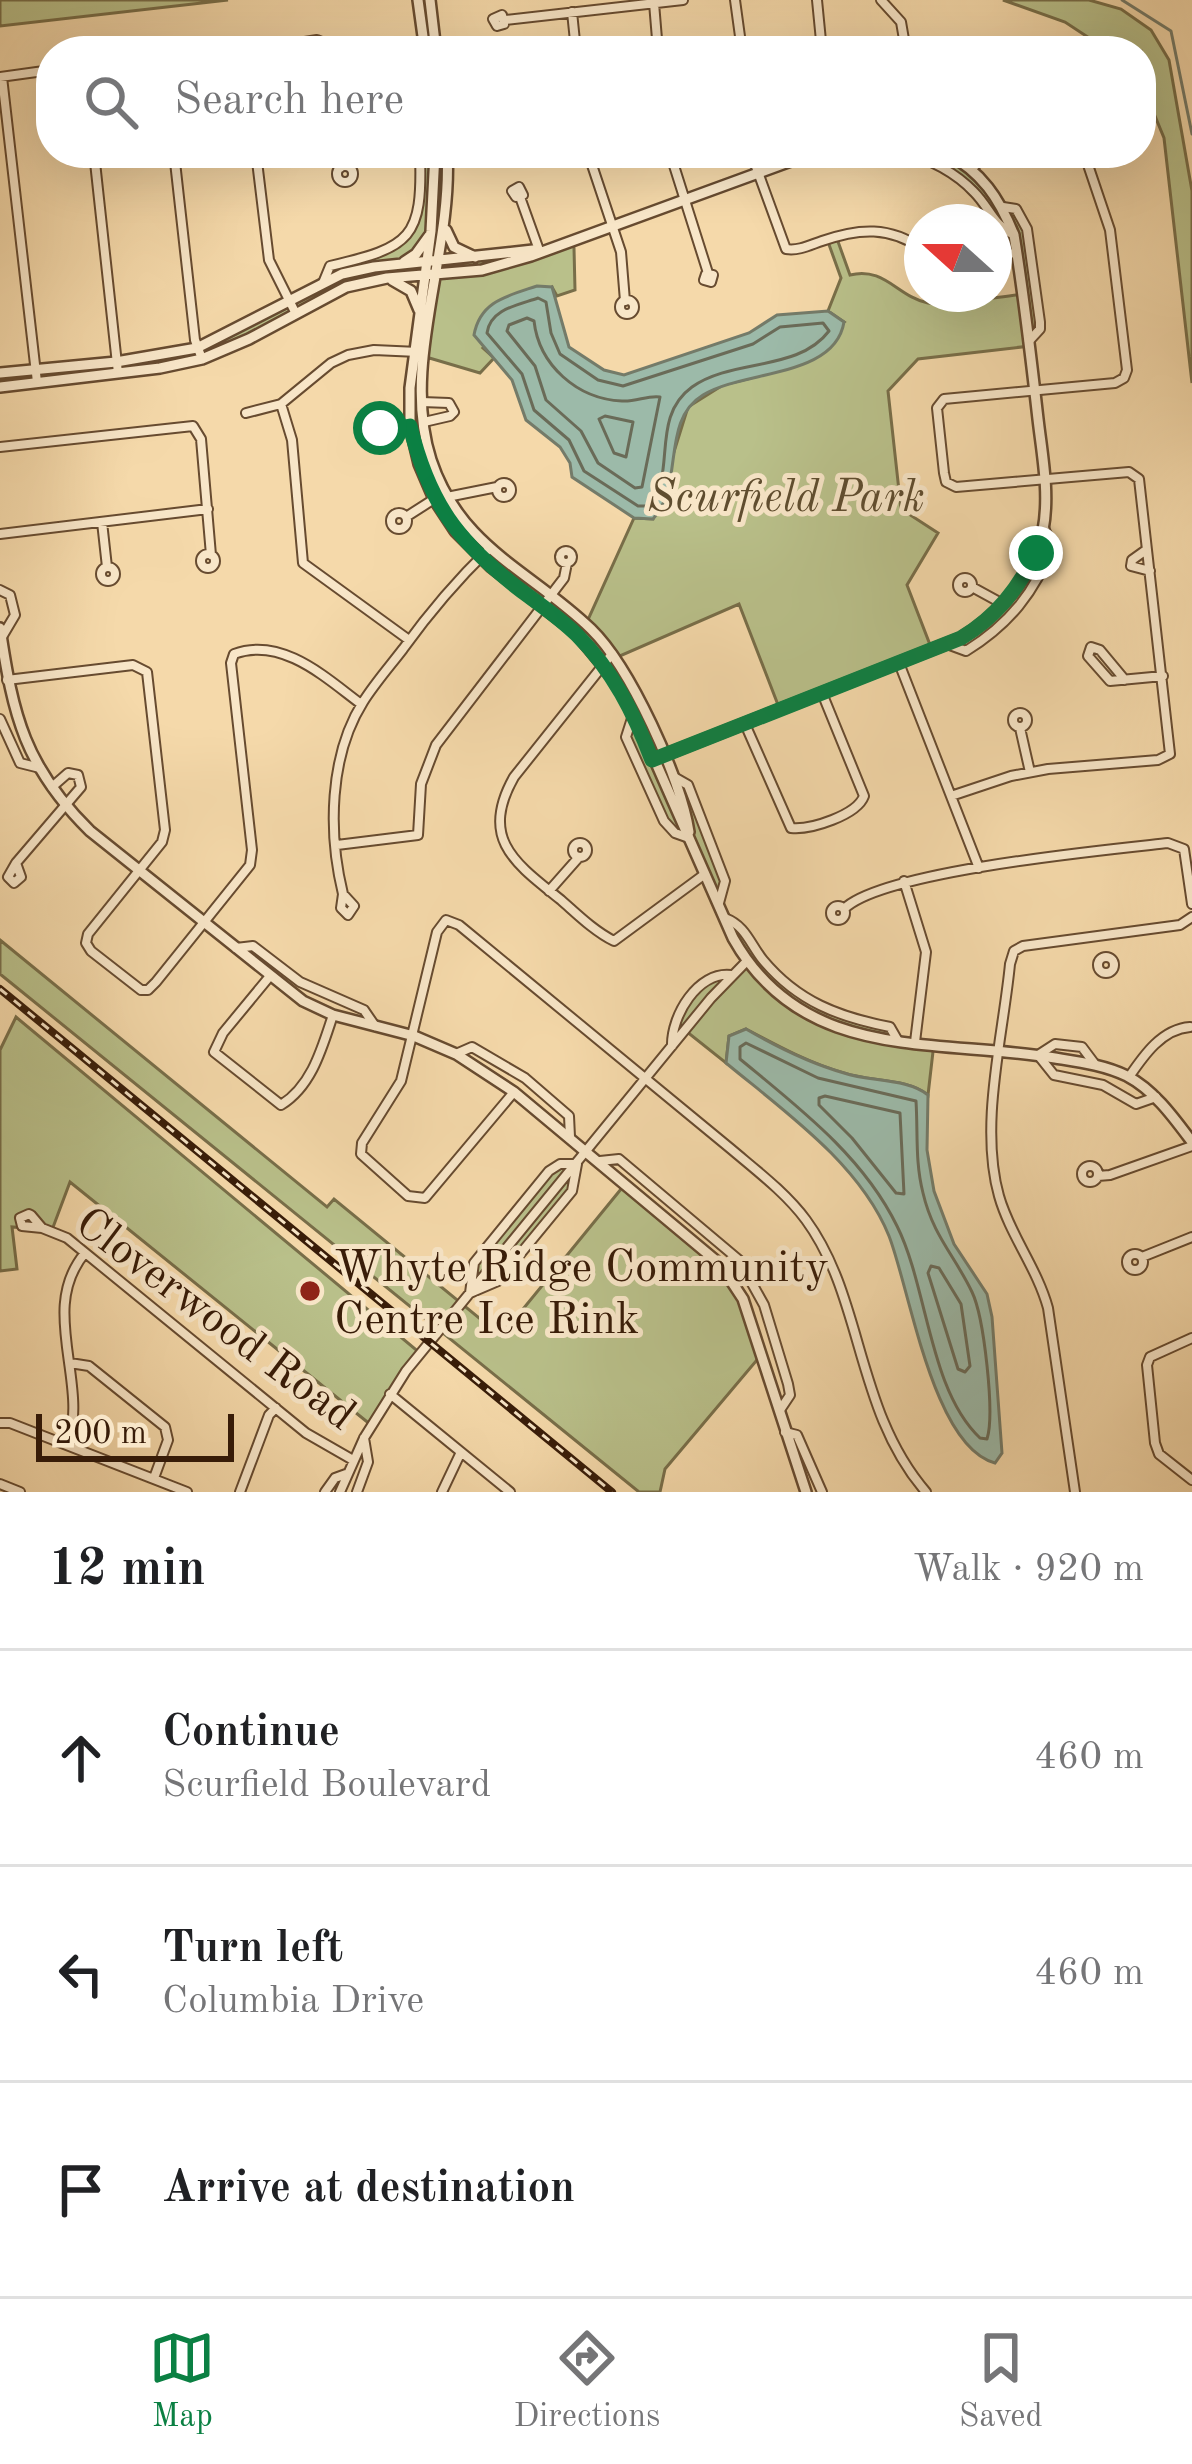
<!DOCTYPE html>
<html lang="en">
<head>
<meta charset="utf-8">
<style>
  body { margin:0; font-family:"Old Standard TT",serif; background:#f2f2f2; color:#202124 }
  .compass { position:absolute; left:904px; top:204px; width:108px; height:108px; border-radius:50%; background:#fff; box-shadow:0 12px 48px #0002; rotate:291deg }
  .scale { position:absolute; left:36px; bottom:30px; width:198px; box-sizing:border-box; padding-left:12px; border:6px solid #381c08; border-top:0; font-size:33px; line-height:42px; white-space:nowrap; color:#381c08; -webkit-text-stroke:9px #f8e6c8; paint-order:stroke }
  .stop { position:absolute; width:36px; height:36px; margin:-27px; border:9px solid #0b8043; border-radius:50%; background:#fff }
  .stop.end { background:#0b8043; border-color:#fff; box-shadow:0 3px 12px #0008 }
  .list { margin:0; padding:0; list-style:none }
  h2 { display:flex; justify-content:space-between; align-items:center; height:156px; margin:0; padding:0 48px; font-size:51px }
  h2 small { font-size:39px; font-weight:400; color:#757577 }
  .list li { display:grid; grid-template-columns:78px 1fr auto; gap:36px; align-items:center; box-sizing:border-box; height:216px; padding:0 48px; border-top:3px solid #e0e0e0 }
  .list b { display:block; font-size:45px; white-space:nowrap }
  .list p { margin:0; font-size:39px; white-space:nowrap; color:#757577 }
  .list em { font-size:39px; font-style:normal; color:#757577 }
  .icon { flex:none; width:66px; height:66px; fill:none; stroke:currentColor; stroke-width:2; stroke-linecap:round; stroke-linejoin:round }
  .map { position:relative; flex:none; width:1192px; height:1492px; overflow:hidden }
  .search { position:absolute; background:#fff; box-shadow:0 12px 48px #0002; left:36px; right:36px; top:36px; height:132px; display:flex; align-items:center; gap:30px; box-sizing:border-box; padding:0 42px; border-radius:48px; color:#757577; font-size:45px }
  .sheet { height:804px; background:#fff }
  nav { display:flex; justify-content:space-around; align-items:center; box-sizing:border-box; height:168px; border-top:3px solid #e0e0e0; background:#fff; font-size:33px; color:#757577 }
  nav a { display:grid; justify-items:center; gap:6px }
  nav .on { color:#0b8043 }
  .map>svg:first-child { display:block }
</style>
</head>
<body>
<div class="map">
<svg width="1192" height="1492" viewBox="0 0 1192 1492">
  <rect width="100%" height="100%" fill="#f5d9aa"/>
  <filter id="stains"><feTurbulence type="fractalNoise" baseFrequency=".00167" numOctaves="4"/><feColorMatrix values="0 0 0 0 .2 0 0 0 0 .09 0 0 0 0 .02 0 0 0 .5 -.17"/></filter>
  <radialGradient id="worn" r=".72"><stop offset=".6" stop-color="#630" stop-opacity="0"/><stop offset="1" stop-color="#630" stop-opacity=".3"/></radialGradient>
  <path fill="#b9c08a" stroke="#786e49" stroke-width="3" d="M 0,0 L 228,0 L 0,26 Z
    M 1003,0 L 1089,0 L 1121,9 L 1151,30 L 1169,60 L 1192,191 L 1192,383 L 1164,138 L 1141,82 L 1141,51 L 1109,51 L 1065,22 Z
    M 420,153 L 447,153 L 441,261 L 530,251 L 570,239 L 574,248 L 575,290 L 557,296 L 552,287 L 483,348 L 494,358 L 480,373 L 426,357 L 422,402 L 431,459 L 466,525 L 586,624 L 634,518 L 653,519 L 688,407 L 723,385 L 751,378 L 844,322 L 828,311 L 841,278 L 827,239 L 836,236 L 850,275 C 884,266 898,297 928,303 C 946,307 1002,296 1024,294 L 1015,234 L 1001,229 L 957,176 L 905,153 C 966,153 967,160 1003,207 L 1016,208 L 1027,233 L 1041,326 L 1030,346 L 918,359 L 888,391 L 901,509 L 938,533 L 907,585 L 932,650 L 780,710 L 739,604 L 615,658 L 671,775 L 688,785 L 725,881 L 719,903 L 692,839 L 675,833 L 664,821 L 626,737 L 634,713 L 575,632 L 491,567 L 434,499 L 410,426 L 410,388 L 440,262 L 428,263 L 426,274 L 359,283 L 202,359 L 0,387 L 0,373 L 197,348 L 323,283 L 330,266 L 379,255 L 415,223 Z
    M 725,918 L 737,923 L 762,959 L 808,1000 L 890,1027 L 898,1041 L 934,1043 L 928,1095 C 907,1078 870,1082 844,1073 C 809,1063 778,1046 746,1029 L 729,1036 L 726,1063 L 686,1031 L 672,1046 L 676,1016 L 707,980 L 733,975 L 746,962 Z
    M 0,940 L 327,1207 L 334,1199 L 501,1336 L 626,1183 L 720,1264 L 743,1299 L 762,1354 L 665,1469 L 660,1492 L 639,1492 L 0,974 Z
    M 16,1017 L 420,1353 L 371,1425 L 70,1182 L 52,1230 L 12,1227 L 17,1269 L 0,1271 L 0,1050 Z
    M 560,1164 L 577,1164 L 572,1191 L 498,1281 L 470,1293 L 474,1263 Z"/>
  <path fill="#9cbaa9" stroke="#747b69" stroke-width="3" d="M 537,286 L 552,287 L 569,347 L 604,370 L 624,375 L 749,333 L 777,315 L 828,311 L 844,322 C 835,378 743,370 703,395 C 660,421 685,484 653,519 L 634,518 L 572,477 L 570,463 L 560,447 L 526,420 L 512,380 L 474,335 C 480,301 507,296 537,286 Z
    M 746,1029 C 777,1047 809,1063 844,1073 C 870,1082 907,1078 928,1095 L 927,1150 L 934,1191 L 954,1244 L 987,1294 L 992,1317 L 1002,1453 L 995,1463 C 933,1447 910,1290 889,1236 C 860,1164 784,1111 726,1063 L 729,1036 Z"/>
  <g fill="none" stroke-linecap="round" stroke-linejoin="round">
    <path stroke="#6a6b58" stroke-width="3" d="M 538,298 L 546,302 L 551,333 L 560,354 L 598,380 L 623,386 L 753,344 L 780,327 L 823,323 L 829,331 C 798,372 733,358 692,387 C 649,418 678,476 648,506 L 638,506 L 584,471 L 569,440 L 534,410 L 522,374 L 487,333 C 490,309 518,305 538,298 Z
      M 527,318 L 534,321 C 539,365 577,399 622,401 C 636,402 648,395 660,397 L 642,487 L 635,488 L 598,463 L 581,431 L 546,400 L 535,366 L 507,331 L 509,325 Z
      M 605,416 L 633,422 L 626,457 L 614,453 L 599,419 Z
      M 746,1043 L 818,1078 L 916,1101 C 918,1133 915,1162 923,1193 C 933,1236 955,1256 972,1292 C 984,1317 995,1414 987,1439 L 980,1438 C 929,1390 928,1288 897,1226 C 863,1156 798,1107 740,1059 L 740,1047 Z
      M 825,1096 L 900,1113 L 904,1194 L 896,1193 L 852,1138 L 819,1105 L 819,1098 Z
      M 931,1266 L 939,1268 L 961,1304 L 970,1366 L 965,1372 L 958,1369 L 928,1273 Z"/>
    <path stroke="#747b69" stroke-width="3" d="M 1122,0 L 1171,31 L 1192,134"/>
    <g stroke="#674b30" stroke-width="12">
      <path id="minor" d="M 735,0 L 742,51
        M 817,0 L 822,51
        M 881,0 L 901,22 L 906,51
        M 654,3 L 658,51
        M 572,12 L 576,51
        M 502,15 L 504,24 L 497,26 L 493,19 Z
        M 505,20 L 683,0
        M 249,51 L 317,40 L 322,42 L 326,51
        M 0,77 L 51,70
        M 2,77 L 37,382
        M 94,153 L 118,373
        M 174,153 L 195,340 L 202,359
        M 256,153 L 269,260 L 295,312
        M 338,153 L 340,168
        M 588,153 L 621,252 L 625,301
        M 670,153 L 708,273
        M 751,153 L 786,249 C 799,251 810,245 822,241 C 859,228 890,226 922,249
        M 905,153 C 930,159 956,173 974,192 C 990,208 993,225 1014,235
        M 807,155 L 824,162 L 859,153
        M337 174a8 8 0 1 1 16 0a8 8 0 1 1-16 0Z
        M 973,168 L 986,153
        M 519,187 L 523,195 L 516,197 L 512,191 Z
        M 520,197 L 539,250
        M 1003,207 L 1016,209 L 1027,229 L 1040,322 L 1040,329 L 1029,341
        M 994,255 L 1017,253
        M 706,274 L 713,275 L 711,282 L 704,280 Z
        M 323,283 L 330,266 C 411,247 423,239 420,153
        M620 307a7 7 0 1 1 14 0a7 7 0 1 1-14 0Z
        M 422,402 L 449,403 L 454,412 L 450,416 L 424,422
        M 281,404 L 292,440 L 303,563 L 409,640
        M 246,413 L 281,404 L 331,363 L 348,355 L 374,350 L 418,352
        M 376,427 L 383,431 L 379,438 L 372,435 Z
        M 383,431 L 410,426
        M 0,447 L 193,426 L 201,439 L 211,555
        M497 490a7 7 0 1 1 14 0a7 7 0 1 1-14 0Z
        M 447,497 L 497,487
        M391 521a8 8 0 1 1 16 0a8 8 0 1 1-16 0Z
        M 406,517 L 434,499
        M 102,522 L 107,567
        M 0,534 L 208,509
        M 1146,550 L 1132,560 L 1131,566 L 1150,571
        M560 557a6 6 0 1 1 12 0a6 6 0 1 1-12 0Z
        M201 561a7 7 0 1 1 14 0a7 7 0 1 1-14 0Z
        M101 574a7 7 0 1 1 14 0a7 7 0 1 1-14 0Z
        M958 585a7 7 0 1 1 14 0a7 7 0 1 1-14 0Z
        M 972,587 L 1003,604
        M 0,590 L 10,595 L 15,615 L 2,637
        M 947,644 L 966,651 C 1008,625 1036,592 1052,545 L 1044,528
        M 612,654 L 514,777 C 479,839 515,863 561,900 C 577,914 594,931 614,941 L 705,874
        M 899,663 L 979,868
        M 7,680 L 133,665 L 147,672 L 165,830 L 162,842 L 88,934 L 86,943 L 91,951 L 141,990 L 148,990 L 156,982 L 250,865 L 252,850 L 231,663 L 234,654 C 282,636 326,678 361,704
        M 1125,680 L 1100,650 L 1091,647 L 1088,656 L 1110,681 L 1163,676
        M1013 720a7 7 0 1 1 14 0a7 7 0 1 1-14 0Z
        M 633,715 L 626,737 L 664,821 L 675,833 L 689,838
        M 0,719 L 20,763 L 40,768
        M 745,724 L 791,828 C 811,830 857,815 864,796 L 822,693
        M 1020,728 L 1030,772
        M 674,777 L 688,785 L 725,881 L 719,903
        M 951,796 L 1011,776 L 1048,769 L 1158,760 L 1170,754 L 1139,479 L 1129,472 L 956,487 L 946,482 L 944,473 L 937,408 L 944,399 L 1115,383 L 1124,378 L 1127,370 L 1110,230 L 1084,153
        M573 850a7 7 0 1 1 14 0a7 7 0 1 1-14 0Z
        M 337,845 L 418,835 L 421,784 L 436,745 L 564,578 L 567,563
        M 16,863 L 8,877 L 14,883 L 21,877 L 16,863 L 81,787 L 78,775 L 68,773 L 52,787
        M 904,881 L 926,952 L 915,1042
        M 549,891 L 579,857
        M 343,894 C 328,833 329,756 363,702 C 375,683 390,666 403,649 C 429,613 457,580 489,549
        M 343,894 L 354,906 L 348,915 L 341,908 Z
        M831 913a7 7 0 1 1 14 0a7 7 0 1 1-14 0Z
        M 844,909 C 882,871 1105,850 1168,843 L 1184,849 L 1192,904
        M 725,918 C 746,926 750,944 763,960 C 798,1002 839,1017 890,1027 L 898,1041
        M 236,948 L 253,946 L 300,982 L 364,1010 L 375,1026
        M1098 965a8 8 0 1 1 16 0a8 8 0 1 1-16 0Z
        M 270,976 L 223,1033 L 214,1052 L 281,1105 C 312,1086 322,1048 333,1015
        M 672,1046 C 671,1016 698,971 731,975
        M 456,1054 L 472,1047 L 525,1078 L 569,1116 L 570,1137
        M 1094,1063 L 1082,1047 L 1055,1044 L 1038,1055 L 1054,1075 L 1103,1085 L 1136,1104 L 1156,1097
        M 1129,1077 C 1144,1055 1162,1029 1190,1027
        M 514,1092 L 425,1198 L 408,1196 L 361,1154 L 362,1143 L 401,1081 L 437,932 L 446,920 L 459,925 L 731,1149 C 757,1171 786,1193 806,1220 C 864,1299 855,1410 926,1492
        M 600,1161 L 619,1159 L 739,1260 L 764,1305 L 788,1384 L 790,1395 L 780,1410
        M 560,1164 L 577,1164 L 572,1191 L 498,1281 L 470,1293 L 474,1263 L 549,1171 Z
        M1082 1174a8 8 0 1 1 16 0a8 8 0 1 1-16 0Z
        M 1098,1176 L 1110,1175 L 1192,1146
        M 29,1214 L 31,1215 L 42,1228 L 22,1226 L 20,1218 Z
        M 42,1228 L 67,1238 L 306,1433 L 353,1460
        M1127 1262a8 8 0 1 1 16 0a8 8 0 1 1-16 0Z
        M 1142,1257 L 1192,1237
        M 1192,1338 L 1150,1357 L 1147,1365 L 1155,1443 L 1159,1454 L 1192,1480
        M 70,1363 L 89,1366 L 165,1427 L 168,1440 L 154,1478
        M 390,1394 L 510,1492
        M 0,1423 L 10,1423 L 187,1492
        M 785,1432 L 797,1435 L 822,1492
        M 68,1445 C 89,1381 38,1309 85,1253
        M 0,1484 L 20,1492
        M 240,1492 L 269,1415 L 276,1408
        M 325,1492 L 335,1478 L 346,1474
        M 340,1492 L 364,1438 L 406,1371 L 711,998 L 746,962
        M 357,1492 L 368,1462 L 364,1438
        M 442,1492 L 461,1452
        M 1075,1492 L 1048,1308 C 1037,1268 1010,1235 999,1196 C 979,1125 1003,1037 1010,964 L 1014,951 L 1023,946 L 1180,925 L 1192,917"/>
    </g>
    <g stroke="#674b30" stroke-width="14">
      <path id="tertiary" d="M 418,0 L 425,51
        M 430,0 L 436,51
        M 435,153 L 431,231 L 410,388 L 410,426 L 419,464 L 434,499 L 455,531 L 491,567 L 575,632 L 609,673 L 634,713 L 733,938 C 803,1063 933,1038 1055,1058 C 1080,1062 1104,1065 1127,1076 C 1154,1090 1174,1118 1192,1142
        M 447,153 C 453,253 400,364 431,460 C 460,548 530,570 591,629 C 630,667 681,778 689,832
        M 446,230 L 454,247 L 475,257
        M 404,262 L 416,254 L 429,236
        M 392,280 L 411,291 L 419,310
        M 0,373 L 116,362 L 197,348 L 342,274 L 374,267 L 533,250
        M 0,387 L 160,368 L 202,359 L 249,339 L 346,287 L 387,278 L 482,270 L 531,256 L 813,153
        M 0,628 C 13,716 25,767 90,831 L 303,1001 L 333,1015 L 414,1036 L 456,1054 L 514,1092 L 720,1264 L 743,1299 L 806,1492
        M 652,760 L 961,638 C 1000,614 1034,575 1043,530 C 1050,494 1042,454 1038,419 C 1031,357 1024,296 1014,235 C 999,198 982,172 946,153"/>
    </g>
    <use href="#minor" stroke="#f8e6c8" stroke-width="8"/>
    <use href="#tertiary" stroke="#f8e6c8" stroke-width="9"/>
    <g stroke="#381c08" stroke-width="8">
      <path id="rail" d="M 0,989 L 612,1492"/>
    </g>
    <use href="#rail" stroke="#f8e6c8" stroke-width="3" stroke-dasharray="9" stroke-linecap="butt"/>
  </g>
  <g fill="none" stroke-linecap="round" stroke-linejoin="round">
    <path stroke="#0b8043" stroke-width="15" d="M 380,428 L 383,431 L 410,426 C 429,503 457,541 519,589 C 539,604 560,618 577,635 C 613,671 634,713 652,760 L 961,638 C 996,617 1018,589 1036,553"/>
  </g>
  <circle fill="#8f2418" stroke="#f8e6c8" stroke-width="4.5" cx="310" cy="1291" r="12"/>
  <g text-anchor="middle" stroke-width="10" stroke-linejoin="round" paint-order="stroke">
    <g font-size="45" font-style="italic" fill="#5f4d2f" stroke="#f8e6c8">
      <text x="786" y="511">Scurfield Park</text>
    </g>
    <g font-size="45" fill="#381c08" stroke="#f8e6c8" text-anchor="start">
      <text x="334" y="1281">Whyte Ridge Community<tspan x="334" dy="52">Centre Ice Rink</tspan></text>
    </g>
    <g font-size="45" fill="#381c08" stroke="#f8e6c8">
      <text transform="translate(217 1317) rotate(37)" y="16">Cloverwood Road</text>
    </g>
  </g>
  <rect width="100%" height="100%" filter="url(#stains)"/>
  <rect width="100%" height="100%" fill="url(#worn)"/>
</svg>
<svg class="compass" viewBox="-18 -18 36 36"><path d="M0-13l5 13h-10z" fill="#e53935"/><path d="M0 13l5-13h-10z" fill="#757577"/></svg>
<div class="scale">200 m</div>
<div class="stop" style="left:380px;top:428px"></div>
<div class="stop end" style="left:1036px;top:553px"></div>
<div class="search"><svg class="icon" aria-label="search" viewBox="0 0 24 24"><circle cx="10" cy="10" r="6"/><path d="M15 15l6 6"/></svg>Search here</div>
</div>
<section class="sheet">
<h2>12 min<small>Walk · 920 m</small></h2>
<ul class="list">
<li><svg class="icon" aria-label="ahead" viewBox="0 0 24 24"><path d="M12 20V5M6 11l6-6 6 6"/></svg><div><b>Continue</b><p>Scurfield Boulevard</p></div><em>460 m</em></li>
<li><svg class="icon" aria-label="left" viewBox="0 0 24 24"><path d="M17 20v-9H6M10 6l-5 5 5 5"/></svg><div><b>Turn left</b><p>Columbia Drive</p></div><em>460 m</em></li>
<li><svg class="icon" aria-label="arrive" viewBox="0 0 24 24"><path d="M6 21V4h12l-3 4 3 4H6"/></svg><div><b>Arrive at destination</b></div></li>
</ul>
</section>
<nav>
<a class="on"><svg class="icon" aria-label="map" viewBox="0 0 24 24"><path d="M3 6l6-2 6 2 6-2v14l-6 2-6-2-6 2zM9 4v14M15 6v14"/></svg>Map</a>
<a><svg class="icon" aria-label="directions" viewBox="0 0 24 24"><path d="M12 3l9 9-9 9-9-9zM9 14v-3h6M13 9l2 2-2 2"/></svg>Directions</a>
<a><svg class="icon" aria-label="saved" viewBox="0 0 24 24"><path d="M7 4h10v16l-5-4-5 4z"/></svg>Saved</a>
</nav>
</body>
</html>
